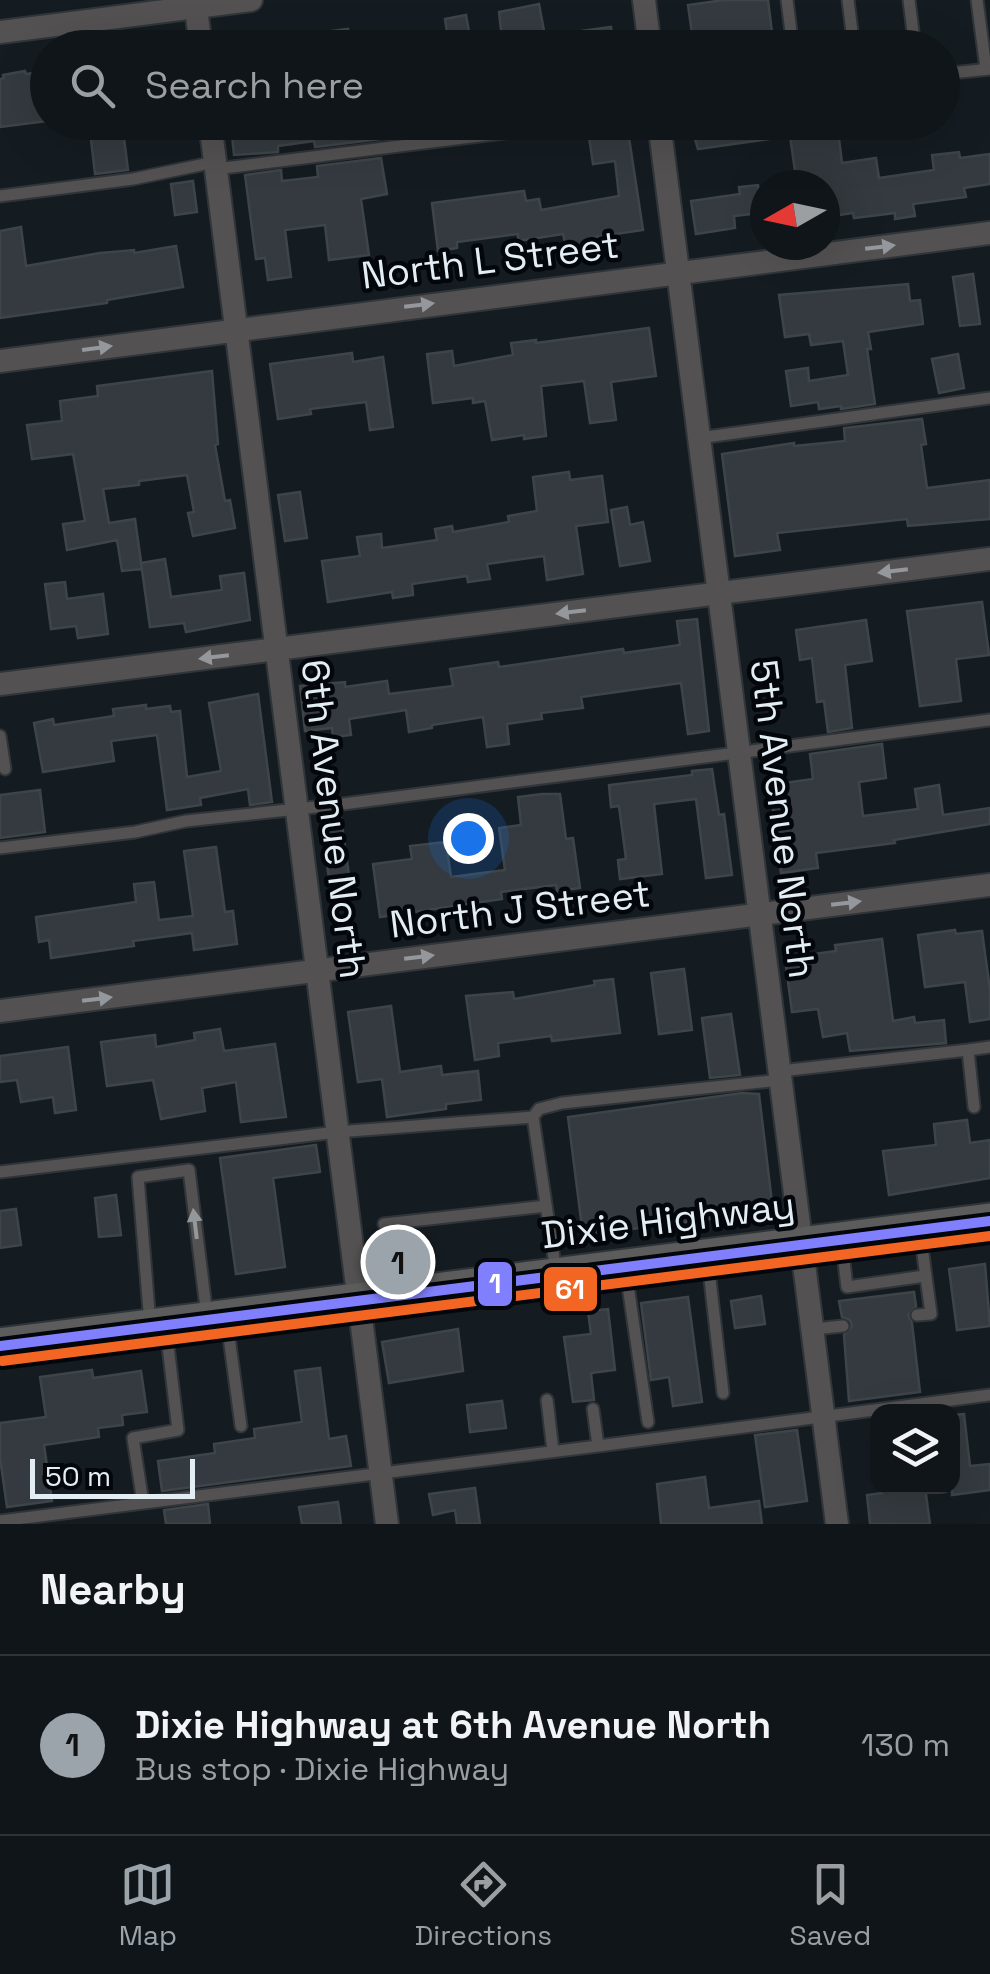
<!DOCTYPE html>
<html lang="en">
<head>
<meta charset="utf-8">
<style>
  body { margin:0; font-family:"Space Grotesk",sans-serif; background:#191e22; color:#f1f3f6 }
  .controls { position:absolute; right:30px; bottom:30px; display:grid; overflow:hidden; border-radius:20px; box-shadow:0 10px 40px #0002 }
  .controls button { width:90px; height:90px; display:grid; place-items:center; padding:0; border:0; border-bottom:2px solid #303438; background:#101519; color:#f1f3f6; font:50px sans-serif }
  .compass { position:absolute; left:750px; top:170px; width:90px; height:90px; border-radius:50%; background:#101519; box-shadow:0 10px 40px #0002; rotate:261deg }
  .scale { position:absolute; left:30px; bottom:25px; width:165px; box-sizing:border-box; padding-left:10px; border:5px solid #e3edf4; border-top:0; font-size:28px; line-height:35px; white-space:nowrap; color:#e3edf4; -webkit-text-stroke:8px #03070b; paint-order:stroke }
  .you { position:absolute; left:468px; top:838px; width:35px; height:35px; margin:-25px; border:8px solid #fff; border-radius:50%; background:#1a73e8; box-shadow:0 0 0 15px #1a73e833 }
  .badge { display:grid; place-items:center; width:65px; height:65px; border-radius:50%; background:#9ba4aa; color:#111; font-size:32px; font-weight:700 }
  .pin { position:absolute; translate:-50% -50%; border:5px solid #fff; box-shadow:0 2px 10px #0006 }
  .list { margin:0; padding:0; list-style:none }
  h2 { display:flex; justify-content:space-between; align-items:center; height:130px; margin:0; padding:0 40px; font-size:42px }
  h2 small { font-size:32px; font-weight:400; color:#9c9fa2 }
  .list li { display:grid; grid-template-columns:65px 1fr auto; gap:30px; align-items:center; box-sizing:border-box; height:180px; padding:0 40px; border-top:2px solid #303438 }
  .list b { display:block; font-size:38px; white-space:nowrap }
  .list p { margin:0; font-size:32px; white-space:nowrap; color:#9c9fa2 }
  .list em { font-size:32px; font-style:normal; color:#9c9fa2 }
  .icon { flex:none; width:55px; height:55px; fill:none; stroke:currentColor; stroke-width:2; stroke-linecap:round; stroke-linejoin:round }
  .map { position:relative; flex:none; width:990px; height:1524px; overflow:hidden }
  .search { position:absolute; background:#101519; box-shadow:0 10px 40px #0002; left:30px; right:30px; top:30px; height:110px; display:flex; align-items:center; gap:25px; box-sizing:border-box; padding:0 35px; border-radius:55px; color:#9c9fa2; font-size:38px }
  .sheet { height:310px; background:#101519 }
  nav { display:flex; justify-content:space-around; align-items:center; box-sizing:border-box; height:140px; border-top:2px solid #303438; background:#101519; font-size:28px; color:#9c9fa2 }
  nav a { display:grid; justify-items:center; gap:5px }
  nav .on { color:#9ba4aa }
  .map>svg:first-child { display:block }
</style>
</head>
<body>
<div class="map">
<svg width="990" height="1524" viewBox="0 0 990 1524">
  <rect width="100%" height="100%" fill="#151c21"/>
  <path fill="#343a3f" stroke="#3e4549" stroke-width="2.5" d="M 724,0 L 768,0 L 774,48 L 694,48 L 688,5 Z
    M 539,4 L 545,36 L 611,27 L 614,48 L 503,48 L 499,12 Z
    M 466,15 L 472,48 L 414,48 L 413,39 L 447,32 L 445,19 Z
    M 348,29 L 350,48 L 325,48 L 323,32 Z
    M 25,71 L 26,74 L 48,71 L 48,121 L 0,127 L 0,79 L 4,78 L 3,75 Z
    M 89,122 L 122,122 L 128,170 L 95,174 Z
    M 273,122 L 388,122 L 390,138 L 315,147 L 314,141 L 278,146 L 278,152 L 234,155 L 231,126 Z
    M 690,122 L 718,122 L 719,125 L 837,122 L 842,163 L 876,158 L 879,178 L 934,170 L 932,155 L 959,152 L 960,158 L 990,154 L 990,184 L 964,188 L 966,197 L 913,204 L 915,216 L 895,219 L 895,213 L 854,218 L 853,213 L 825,217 L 825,185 L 797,185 L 790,136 L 698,149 Z
    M 628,131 L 643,230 L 595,237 L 596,242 L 566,247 L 563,234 L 518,241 L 518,234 L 457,242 L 457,248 L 438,251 L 432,203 L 524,191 L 526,201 L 539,199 L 541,210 L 619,196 L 615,161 L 593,164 L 589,137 Z
    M 381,158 L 387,194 L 361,199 L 369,255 L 329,260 L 325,225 L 285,230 L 291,277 L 268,280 L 265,258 L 256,259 L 245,175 L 281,170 L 282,181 L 318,177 L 317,166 Z
    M 193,181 L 197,212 L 175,215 L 171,184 Z
    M 758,185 L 762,213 L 734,216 L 735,228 L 696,234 L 691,201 L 740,194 L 739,187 Z
    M 21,227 L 26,266 L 100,253 L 134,250 L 134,253 L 176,246 L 183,287 L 107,300 L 107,303 L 0,318 L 0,231 Z
    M 973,274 L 980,324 L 960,326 L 953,277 Z
    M 908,284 L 910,301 L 920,300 L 923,324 L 868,332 L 871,349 L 867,349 L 875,404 L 841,409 L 841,406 L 819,409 L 818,402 L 791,406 L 786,371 L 808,368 L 809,381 L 848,375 L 843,341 L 811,345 L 809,334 L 785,337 L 779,295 Z
    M 649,328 L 656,376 L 611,382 L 616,420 L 590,423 L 584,381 L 541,386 L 546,436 L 524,439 L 524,435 L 492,440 L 485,401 L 473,403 L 473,398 L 433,403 L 427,354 L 452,351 L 454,366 L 513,355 L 511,343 L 536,340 L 536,343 Z
    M 352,353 L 353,362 L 383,357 L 393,427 L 370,430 L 366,402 L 310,409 L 311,414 L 278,419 L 270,364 Z
    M 958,354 L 964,388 L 939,393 L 932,359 Z
    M 212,371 L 218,444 L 215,445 L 225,501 L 230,500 L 235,528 L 193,536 L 188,513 L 194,512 L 187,475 L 139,481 L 139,485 L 103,489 L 109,523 L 135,519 L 142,569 L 122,571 L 117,540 L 67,550 L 63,524 L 85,521 L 73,454 L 32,459 L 27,425 L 62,421 L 60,401 L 98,396 L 97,386 Z
    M 922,419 L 926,444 L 921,445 L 927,488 L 990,480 L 990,519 L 908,526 L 907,519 L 777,533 L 780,550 L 735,556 L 722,454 L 794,443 L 794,446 L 845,441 L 844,428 Z
    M 569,472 L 570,480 L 602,476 L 608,522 L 576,526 L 583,574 L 547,580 L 544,556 L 487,564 L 490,579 L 468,582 L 467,576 L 412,584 L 413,595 L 393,598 L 392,592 L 328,602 L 322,561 L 360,556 L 357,537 L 381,534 L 382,548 L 437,540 L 435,529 L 452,526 L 453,532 L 509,522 L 508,516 L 537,511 L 533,477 Z
    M 300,492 L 307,538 L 285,541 L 278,495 Z
    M 627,507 L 630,525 L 643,522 L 650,561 L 620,566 L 611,510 Z
    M 165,559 L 171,597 L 222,590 L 220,576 L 244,573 L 250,620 L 186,632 L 184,623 L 150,627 L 141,563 Z
    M 65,582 L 67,599 L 103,594 L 108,634 L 78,638 L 76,626 L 51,629 L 45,584 Z
    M 982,602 L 989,655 L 956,659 L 961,701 L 920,706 L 907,611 Z
    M 697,619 L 709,731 L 688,734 L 681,683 L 581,697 L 583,708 L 541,713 L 542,719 L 507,724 L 509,744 L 487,747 L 483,717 L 432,725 L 432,728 L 409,732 L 406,710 L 349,719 L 351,735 L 333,737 L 332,728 L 305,731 L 300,686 L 345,682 L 345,687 L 387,681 L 389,694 L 453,686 L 450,669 L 498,662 L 499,667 L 623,649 L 624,653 L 680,645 L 677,621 Z
    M 866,620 L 872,661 L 845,665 L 852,728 L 828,732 L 824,701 L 817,702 L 812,658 L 800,660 L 796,630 Z
    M 258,694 L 272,802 L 250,805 L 248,789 L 200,798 L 201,805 L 167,810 L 157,735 L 111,741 L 114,761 L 43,772 L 34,723 L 53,719 L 54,725 L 114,716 L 113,709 L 146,705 L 146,709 L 170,706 L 171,712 L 180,711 L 187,777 L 221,771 L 209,703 Z
    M 882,744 L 886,778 L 859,782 L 863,816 L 918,809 L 915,789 L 939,785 L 943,815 L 990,808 L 990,824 L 894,840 L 895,843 L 816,853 L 818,868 L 781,873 L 770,785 L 813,779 L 810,754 Z
    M 712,769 L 719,815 L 724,814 L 732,875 L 706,878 L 696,799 L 654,804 L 662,874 L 620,879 L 618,860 L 626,859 L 619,806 L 611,807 L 609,785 L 692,775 L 692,771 Z
    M 40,790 L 45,832 L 0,838 L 0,795 Z
    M 542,794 L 560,794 L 566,839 L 573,838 L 580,888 L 557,891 L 556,885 L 501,892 L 502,899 L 380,917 L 373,864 L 412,859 L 410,846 L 446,842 L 451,877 L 505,870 L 499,828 L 521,825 L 518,797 Z
    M 341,818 L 350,883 L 330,886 L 321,820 Z
    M 216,847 L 225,912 L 233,911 L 237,944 L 194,950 L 192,933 L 133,941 L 134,946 L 51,958 L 49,940 L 39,942 L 36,917 L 136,902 L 134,884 L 154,882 L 159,920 L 193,916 L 184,851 Z
    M 955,930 L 956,934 L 982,931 L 990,990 L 990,1019 L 970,1022 L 965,982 L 925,987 L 918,935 Z
    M 882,939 L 893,1021 L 914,1017 L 915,1023 L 944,1020 L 946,1043 L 850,1051 L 847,1033 L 823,1037 L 818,1009 L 792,1012 L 785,958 L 836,951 L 835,945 Z
    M 684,969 L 692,1030 L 659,1034 L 651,973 Z
    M 613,979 L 620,1033 L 552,1041 L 551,1036 L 498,1043 L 499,1056 L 475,1060 L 466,996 L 513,992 L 514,999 L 595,985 L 594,981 Z
    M 391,1006 L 400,1072 L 441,1066 L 442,1075 L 478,1071 L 481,1100 L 446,1104 L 446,1109 L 387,1117 L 382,1079 L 358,1082 L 348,1012 Z
    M 731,1014 L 740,1075 L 710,1078 L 702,1018 Z
    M 220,1029 L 224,1051 L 275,1044 L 286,1117 L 241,1122 L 236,1082 L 202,1088 L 205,1111 L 161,1119 L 153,1080 L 107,1086 L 101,1042 L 155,1035 L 156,1047 L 195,1040 L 194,1033 Z
    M 68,1047 L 76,1110 L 55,1113 L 53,1097 L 21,1102 L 17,1080 L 0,1082 L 0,1056 Z
    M 742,1093 L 759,1094 L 773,1211 L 583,1235 L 568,1117 Z
    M 967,1120 L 970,1143 L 990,1140 L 990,1178 L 889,1195 L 883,1151 L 936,1145 L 934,1124 Z
    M 316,1145 L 320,1172 L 273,1178 L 285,1267 L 236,1274 L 220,1158 Z
    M 116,1195 L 121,1235 L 99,1237 L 95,1198 Z
    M 16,1209 L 21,1245 L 0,1248 L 0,1211 Z
    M 985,1264 L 990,1326 L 957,1330 L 949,1269 Z
    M 914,1292 L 916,1306 L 908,1315 L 912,1323 L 920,1392 L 849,1401 L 844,1335 L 852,1326 L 850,1320 L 842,1317 L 839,1301 Z
    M 761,1296 L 765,1324 L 735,1328 L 731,1301 Z
    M 688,1297 L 702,1402 L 673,1406 L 669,1377 L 651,1380 L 641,1303 Z
    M 608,1309 L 615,1370 L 591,1373 L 594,1400 L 573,1402 L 564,1337 L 591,1334 L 588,1311 Z
    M 458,1329 L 463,1371 L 389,1383 L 382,1342 Z
    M 320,1368 L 329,1439 L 346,1436 L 351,1466 L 162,1491 L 158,1461 L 215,1453 L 214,1444 L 255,1438 L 254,1429 L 302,1422 L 295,1371 Z
    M 92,1370 L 93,1378 L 141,1371 L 147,1412 L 122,1415 L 123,1425 L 98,1428 L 99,1437 L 44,1445 L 52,1501 L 7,1507 L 0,1458 L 0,1423 L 46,1417 L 40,1377 Z
    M 502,1401 L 506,1428 L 470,1432 L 467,1405 Z
    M 964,1414 L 970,1466 L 990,1464 L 990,1490 L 952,1495 L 952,1415 Z
    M 797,1430 L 807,1501 L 765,1507 L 755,1435 Z
    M 705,1477 L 709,1508 L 759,1501 L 762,1524 L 661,1524 L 657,1484 Z
    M 925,1487 L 930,1524 L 870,1524 L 867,1495 Z
    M 475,1488 L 480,1524 L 457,1524 L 455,1510 L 433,1515 L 429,1494 Z
    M 338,1502 L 341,1524 L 302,1524 L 299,1507 Z
    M 208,1504 L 210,1524 L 166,1524 L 164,1510 Z"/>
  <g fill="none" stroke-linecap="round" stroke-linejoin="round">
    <g stroke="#2f3539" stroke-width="15">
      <path id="service" d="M 787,0 L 793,48
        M 848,0 L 854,48
        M 909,0 L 915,48
        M 977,0 L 986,69
        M 942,74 L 990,69
        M 216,169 L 592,122
        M 0,196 L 133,179 L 215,162
        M 699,438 L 990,398
        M 0,736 L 5,769
        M 0,848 L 135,832 L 186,821 L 343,804 L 990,720
        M 968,1050 L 990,1047
        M 780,1071 L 968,1050 L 974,1107
        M 533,1117 L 539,1109 L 562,1103 L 781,1080
        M 0,1172 L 337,1132 L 533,1117 L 556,1272
        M 384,1224 L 546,1206
        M 842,1245 L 847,1287 L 925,1276
        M 708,1262 L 723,1393
        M 626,1272 L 648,1422
        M 917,1315 L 931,1314 L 920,1232
        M 227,1322 L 241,1426
        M 150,1323 L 138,1177 L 189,1170 L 207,1316
        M 814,1329 L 843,1326
        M 547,1400 L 553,1451
        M 598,1446 L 990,1395
        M 143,1503 L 133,1438 L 178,1430 L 166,1329
        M 0,1521 L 598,1446 L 593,1409"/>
    </g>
    <g stroke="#2f3539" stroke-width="26">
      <path id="minor" d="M 195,0 L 201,48
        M 644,0 L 650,48
        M 0,32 L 251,0
        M 210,122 L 387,1524
        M 659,122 L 837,1524
        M 0,361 L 990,233
        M 0,684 L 990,559
        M 0,1011 L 990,885"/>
    </g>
    <g stroke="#2f3539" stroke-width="39">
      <path id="primary" d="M 0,1346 L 990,1221"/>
    </g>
    <use href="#service" stroke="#535152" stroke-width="11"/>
    <use href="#minor" stroke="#535152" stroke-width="22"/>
    <use href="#primary" stroke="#5c5c5d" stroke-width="35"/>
    <g stroke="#03070b" stroke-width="18">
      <path id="bus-1" d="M 0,1346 L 990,1221"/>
    </g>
    <g stroke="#03070b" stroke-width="18">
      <path id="bus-2" d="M 2,1361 L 990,1236"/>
    </g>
    <use href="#bus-1" stroke="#8080ff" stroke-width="10"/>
    <use href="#bus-2" stroke="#f26522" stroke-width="10"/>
  </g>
  <defs><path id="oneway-solid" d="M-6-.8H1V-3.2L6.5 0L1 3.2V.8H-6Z" transform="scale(2.5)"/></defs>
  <g fill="#94979b">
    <use href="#oneway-solid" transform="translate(880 247) rotate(-7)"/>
    <use href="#oneway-solid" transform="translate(419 305) rotate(-7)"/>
    <use href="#oneway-solid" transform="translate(97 348) rotate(-8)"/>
    <use href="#oneway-solid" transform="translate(893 571) rotate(173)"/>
    <use href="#oneway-solid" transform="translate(571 612) rotate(173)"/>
    <use href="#oneway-solid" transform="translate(214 657) rotate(173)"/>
    <use href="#oneway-solid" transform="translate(846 903) rotate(-7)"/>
    <use href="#oneway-solid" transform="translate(419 957) rotate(-7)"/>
    <use href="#oneway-solid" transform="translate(97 999) rotate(-7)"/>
    <use href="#oneway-solid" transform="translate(195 1224) rotate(-97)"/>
  </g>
  <g text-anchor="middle" stroke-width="9" stroke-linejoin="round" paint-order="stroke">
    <g font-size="38" fill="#e3edf4" stroke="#03070b">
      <text transform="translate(490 260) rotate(-7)" y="13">North L Street</text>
      <text transform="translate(334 819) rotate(83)" y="13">6th Avenue North</text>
      <text transform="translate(783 819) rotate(83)" y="13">5th Avenue North</text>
      <text transform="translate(520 909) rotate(-7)" y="13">North J Street</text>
      <text transform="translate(668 1220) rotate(-7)" y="13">Dixie Highway</text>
    </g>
  </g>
  <g stroke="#03070b" stroke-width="4">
    <rect x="476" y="1260" width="38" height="48" rx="10" fill="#8080ff"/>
    <rect x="542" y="1265" width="57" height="48" rx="10" fill="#f26522"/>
  </g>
  <g font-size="28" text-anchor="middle" font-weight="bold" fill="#fff">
    <text x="495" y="1293">1</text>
    <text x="570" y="1299">61</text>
  </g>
</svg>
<div class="controls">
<button><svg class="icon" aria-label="layers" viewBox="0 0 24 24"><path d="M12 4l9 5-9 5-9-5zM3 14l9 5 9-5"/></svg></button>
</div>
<svg class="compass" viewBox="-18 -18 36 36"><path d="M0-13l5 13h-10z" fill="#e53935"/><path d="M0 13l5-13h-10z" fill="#9c9fa2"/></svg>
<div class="scale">50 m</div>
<div class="you"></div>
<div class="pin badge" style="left:398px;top:1262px">1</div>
<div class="search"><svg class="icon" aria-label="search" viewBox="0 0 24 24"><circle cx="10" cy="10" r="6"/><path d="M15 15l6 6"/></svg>Search here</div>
</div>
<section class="sheet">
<h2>Nearby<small></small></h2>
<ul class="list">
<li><span class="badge">1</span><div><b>Dixie Highway at 6th Avenue North</b><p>Bus stop · Dixie Highway</p></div><em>130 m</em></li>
</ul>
</section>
<nav>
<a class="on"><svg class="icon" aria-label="map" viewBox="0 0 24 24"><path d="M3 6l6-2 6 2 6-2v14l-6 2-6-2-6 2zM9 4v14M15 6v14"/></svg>Map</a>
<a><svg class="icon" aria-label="directions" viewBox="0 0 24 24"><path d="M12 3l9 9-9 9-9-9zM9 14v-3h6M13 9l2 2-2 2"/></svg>Directions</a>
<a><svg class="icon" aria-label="saved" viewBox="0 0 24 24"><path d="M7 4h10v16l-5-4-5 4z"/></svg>Saved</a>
</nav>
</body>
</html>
